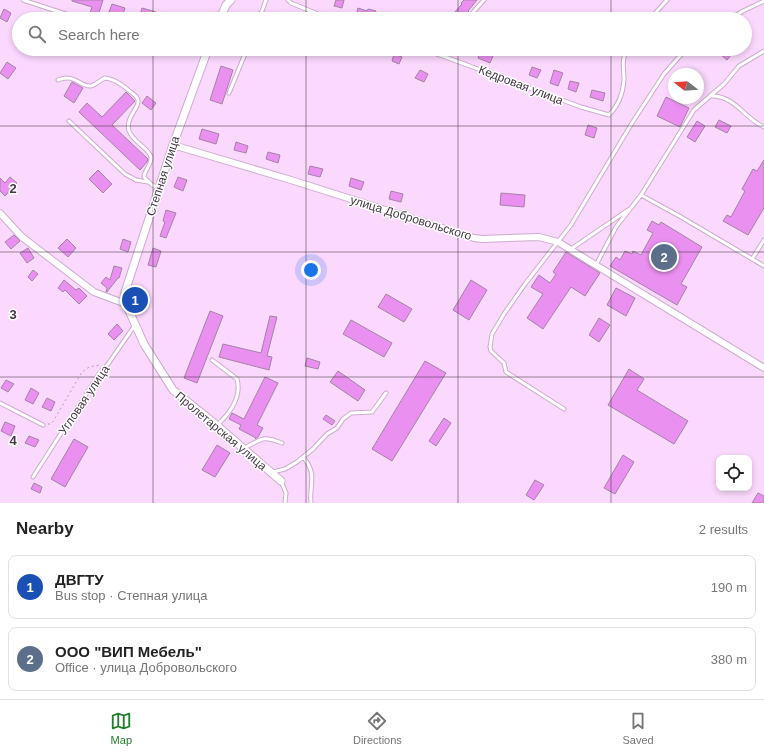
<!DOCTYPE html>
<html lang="en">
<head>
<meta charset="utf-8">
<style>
  body { margin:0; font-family:Helvetica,sans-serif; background:#f6f6f6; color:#222 }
  .controls { position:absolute; right:12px; bottom:12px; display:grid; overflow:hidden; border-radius:8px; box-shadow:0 2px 6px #0003 }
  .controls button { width:36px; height:36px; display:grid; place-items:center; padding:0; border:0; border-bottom:1px solid #e0e0e0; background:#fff; color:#222; font:20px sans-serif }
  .compass { position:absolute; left:668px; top:68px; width:36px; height:36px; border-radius:50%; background:#fff; box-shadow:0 2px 6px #0003; rotate:287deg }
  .you { position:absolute; left:311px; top:270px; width:14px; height:14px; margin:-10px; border:3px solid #fff; border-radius:50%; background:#1a73e8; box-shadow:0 0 0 6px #1a73e833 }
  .badge { display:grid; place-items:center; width:26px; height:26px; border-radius:50%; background:#217c2b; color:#fff; font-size:13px; font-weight:700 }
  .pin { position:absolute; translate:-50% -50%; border:2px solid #fff; box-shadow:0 1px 4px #0006 }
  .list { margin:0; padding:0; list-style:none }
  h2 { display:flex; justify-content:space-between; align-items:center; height:52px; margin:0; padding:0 16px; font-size:17px }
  h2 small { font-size:13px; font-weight:400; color:#767676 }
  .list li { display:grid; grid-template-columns:26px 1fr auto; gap:12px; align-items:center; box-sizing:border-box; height:64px; margin:0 8px 8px; padding:0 8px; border:1px solid #e0e0e0; border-radius:8px }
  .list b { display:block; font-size:15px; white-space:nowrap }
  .list p { margin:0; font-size:13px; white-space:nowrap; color:#767676 }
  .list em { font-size:13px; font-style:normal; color:#767676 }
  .icon { flex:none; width:22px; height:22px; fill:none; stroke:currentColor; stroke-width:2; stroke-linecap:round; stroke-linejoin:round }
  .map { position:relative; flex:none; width:764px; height:503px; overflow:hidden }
  .search { position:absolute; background:#fff; box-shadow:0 2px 6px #0003; left:12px; right:12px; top:12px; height:44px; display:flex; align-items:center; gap:10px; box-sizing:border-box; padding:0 14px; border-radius:22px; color:#767676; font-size:15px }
  .sheet { height:196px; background:#fff }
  nav { display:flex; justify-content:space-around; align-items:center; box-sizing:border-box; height:56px; border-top:1px solid #e0e0e0; background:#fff; font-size:11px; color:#767676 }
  nav a { display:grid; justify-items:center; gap:2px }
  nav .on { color:#217c2b }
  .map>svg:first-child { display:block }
</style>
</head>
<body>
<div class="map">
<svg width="764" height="503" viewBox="0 0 764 503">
  <rect width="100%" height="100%" fill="#fbd8fd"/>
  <path fill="#ea90f0" stroke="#a383a5" d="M 72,0 L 103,0 L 98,16 L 90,13 L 92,7 L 72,1 Z
    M 336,0 L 344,0 L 342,8 L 334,6 Z
    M 464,0 L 477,0 L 468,11 L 469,12 L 461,19 L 454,13 L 462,4 L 461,3 Z
    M 112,4 L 125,8 L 122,17 L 109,12 Z
    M 142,8 L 156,12 L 154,19 L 139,19 Z
    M 358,8 L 367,11 L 368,9 L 376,11 L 373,19 L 368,19 L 356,16 Z
    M 4,9 L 11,13 L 7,22 L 0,18 Z
    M 714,49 L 724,49 L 731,55 L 727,60 Z
    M 480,51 L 493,56 L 490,63 L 478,58 Z
    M 394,54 L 402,57 L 399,64 L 392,61 Z
    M 7,62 L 16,68 L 8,79 L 0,73 Z
    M 221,66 L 233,70 L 222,104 L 210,100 Z
    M 532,67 L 541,70 L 537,78 L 529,75 Z
    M 420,70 L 428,74 L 424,82 L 415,78 Z
    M 554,70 L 563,73 L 558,86 L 550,83 Z
    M 570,81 L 579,83 L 576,92 L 568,89 Z
    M 72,82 L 83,88 L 74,103 L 64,96 Z
    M 592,90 L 605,93 L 603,101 L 590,97 Z
    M 126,92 L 135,101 L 112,125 L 148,159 L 147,162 L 140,170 L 79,112 L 87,103 L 102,117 Z
    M 147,96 L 156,103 L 151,110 L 142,103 Z
    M 666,97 L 689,108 L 680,127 L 657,116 Z
    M 719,120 L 731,126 L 727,133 L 715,127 Z
    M 697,121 L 705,126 L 695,142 L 687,137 Z
    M 588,125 L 597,128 L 594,138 L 585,135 Z
    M 202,129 L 219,134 L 216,144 L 199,139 Z
    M 236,142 L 248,146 L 246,153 L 234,150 Z
    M 268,152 L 280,155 L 278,163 L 266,159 Z
    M 764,160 L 764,208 L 748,235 L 723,221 L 727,215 L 731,217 L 745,191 L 742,189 L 753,169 L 757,171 Z
    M 310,166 L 323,169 L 320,177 L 308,174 Z
    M 98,170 L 112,184 L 103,193 L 89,179 Z
    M 10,177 L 17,183 L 5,196 L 0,191 L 0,178 L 5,183 Z
    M 178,177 L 187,180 L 183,191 L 174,187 Z
    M 351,178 L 364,182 L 361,190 L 349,186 Z
    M 391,191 L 403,194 L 401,202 L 389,199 Z
    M 501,193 L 525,195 L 524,207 L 500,205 Z
    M 166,210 L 176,213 L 166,238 L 160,236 L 165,222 L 163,221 Z
    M 652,221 L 659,225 L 661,222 L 702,247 L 681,284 L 687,287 L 677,305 L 610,266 L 616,257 L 620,260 L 625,251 L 632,254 L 633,251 L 641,255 L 653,233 L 647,230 Z
    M 14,235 L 20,241 L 11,249 L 5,242 Z
    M 67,239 L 76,248 L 68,257 L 58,248 Z
    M 123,239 L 131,242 L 128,252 L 120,249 Z
    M 28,248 L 34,258 L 27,263 L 20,253 Z
    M 153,248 L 161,251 L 156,267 L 148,265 Z
    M 566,252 L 600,273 L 585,296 L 571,287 L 543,329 L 527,318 L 543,294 L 531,287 L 539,275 L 550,283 L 556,274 L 553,272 Z
    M 114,266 L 122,268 L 119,278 L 118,278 L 107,292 L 106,292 L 107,288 L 101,283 L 106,277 L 110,280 Z
    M 33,270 L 38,274 L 32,281 L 28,277 Z
    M 64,280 L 76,290 L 79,288 L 87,296 L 79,304 L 65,290 L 63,292 L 58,288 Z
    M 471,280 L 487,290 L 469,320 L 453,310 Z
    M 616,288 L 635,298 L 626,316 L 607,305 Z
    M 386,294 L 412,309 L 404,322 L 378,307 Z
    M 210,311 L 223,316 L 197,383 L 184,378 Z
    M 270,316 L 277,317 L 267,356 L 272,357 L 269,370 L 219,357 L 223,344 L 261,353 Z
    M 599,318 L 610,325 L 599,342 L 589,335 Z
    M 351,320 L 392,343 L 384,357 L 343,334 Z
    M 117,324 L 123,331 L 114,340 L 108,334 Z
    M 307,358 L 320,362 L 318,369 L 305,366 Z
    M 425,361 L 446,373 L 392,461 L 372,449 Z
    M 629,369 L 644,379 L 637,390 L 688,421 L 674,444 L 608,405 Z
    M 338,371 L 365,390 L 358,401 L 330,382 Z
    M 265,377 L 278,383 L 257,425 L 263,428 L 258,437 L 255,439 L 256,438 L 239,429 L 241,425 L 229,419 L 232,413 L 244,419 Z
    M 6,380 L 14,384 L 8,392 L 1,388 Z
    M 31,388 L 39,393 L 33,404 L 25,400 Z
    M 47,398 L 55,402 L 51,411 L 42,407 Z
    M 326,415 L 335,421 L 332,425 L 323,419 Z
    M 444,418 L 451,423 L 436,446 L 429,441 Z
    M 5,422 L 15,426 L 11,436 L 1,431 Z
    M 29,436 L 39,440 L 35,447 L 25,443 Z
    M 74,439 L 88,447 L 65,487 L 51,479 Z
    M 217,445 L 230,453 L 215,477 L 202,470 Z
    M 623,455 L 634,462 L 615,494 L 604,488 Z
    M 535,480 L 544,485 L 534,500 L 526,495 Z
    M 34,483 L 42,487 L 40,493 L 31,489 Z
    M 758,493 L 764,496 L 764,503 L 752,503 Z"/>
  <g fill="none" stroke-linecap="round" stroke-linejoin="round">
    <g stroke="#cdabcf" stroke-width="5">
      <path id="service" d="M 23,0 L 81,19
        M 288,0 L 291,3 L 330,19
        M 259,19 L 266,0
        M 467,19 L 484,0
        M 650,19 L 667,0
        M 730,19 L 743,11 L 764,1
        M 196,49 L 206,52
        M 421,49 L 440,55 L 581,107 L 609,115 C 619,105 623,94 624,80 C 624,70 621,59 627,49
        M 440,55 L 444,49
        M 58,80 C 76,73 79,87 91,86 C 96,85 100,80 105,78 C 114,79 120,83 127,89 C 130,92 137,95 138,100 C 140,108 125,117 129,131 C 133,142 150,149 151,157 C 152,164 144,171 144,177 L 152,185 L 159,188
        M 229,93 L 247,49
        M 712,96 C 735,96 744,118 764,127
        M 69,121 L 125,174 L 136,180 L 148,182
        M 641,195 L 681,217 L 764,266
        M 571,249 L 628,210
        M 752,259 L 764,240
        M 596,265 L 616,227 L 641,195 L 694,110 L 724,84 L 739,66 L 764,51
        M 212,360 L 237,379 C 242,397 229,414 217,425
        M 0,403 L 43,425
        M 564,409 L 506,372 L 504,363 L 491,351 L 490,347 L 492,334 L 504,314 L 525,284 L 571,225 L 632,123 L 664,74 L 686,49
        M 244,448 C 263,439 261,435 282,443
        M 303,457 C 318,474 309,484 311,503
        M 273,472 L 285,469 L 297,462 L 313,449 L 327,434 L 337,428 L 343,419 L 351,413 L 372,412 L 386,393
        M 33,477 L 99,374 L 108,364 L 135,325
        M 281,481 L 286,493 L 285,503"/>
    </g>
    <g stroke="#cdabcf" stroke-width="8">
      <path id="minor" d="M 173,145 L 291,180 L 474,238 L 482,239 L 539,237 L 558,242 L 764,368
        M 0,213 L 22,237 L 94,292 L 126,304"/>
    </g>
    <g stroke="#cdabcf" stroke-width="9">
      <path id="tertiary" d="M 220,19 L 226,5 L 231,0
        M 208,49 L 173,145 L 125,292 L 126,304 L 144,344 L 173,390 L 214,423 L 281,481"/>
    </g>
    <path stroke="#b89cb9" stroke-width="1" stroke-dasharray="2 3" stroke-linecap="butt" d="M 48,424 L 51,424 L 54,420 L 82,372 L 89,367 L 100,365"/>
    <use href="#service" stroke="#fff" stroke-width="3"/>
    <use href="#minor" stroke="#fff" stroke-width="6"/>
    <use href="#tertiary" stroke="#fff" stroke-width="7"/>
  </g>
  <path fill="none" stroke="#453745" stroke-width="1" stroke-opacity="0.55" d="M 153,0 L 153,19M 306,0 L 306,19M 458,0 L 458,19M 611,0 L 611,19M 153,49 L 153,503M 306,49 L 306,503M 458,49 L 458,503M 611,49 L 611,503M 0,126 L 764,126M 0,252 L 764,252M 0,377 L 764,377"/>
  <g text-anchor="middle" stroke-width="3" stroke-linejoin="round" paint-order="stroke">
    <g font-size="12" fill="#453745" stroke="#fff">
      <text transform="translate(521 85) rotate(21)" y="4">Кедровая улица</text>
      <text transform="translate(163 176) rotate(-72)" y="4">Степная улица</text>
      <text transform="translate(411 218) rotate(17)" y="4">улица Добровольского</text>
      <text transform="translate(84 400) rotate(-56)" y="4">Угловая улица</text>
      <text transform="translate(221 431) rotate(40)" y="4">Пролетарская улица</text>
    </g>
  </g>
  <g font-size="13" text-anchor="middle" font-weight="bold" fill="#453745" stroke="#fff" stroke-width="3" stroke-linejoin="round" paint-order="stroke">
    <text x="13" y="193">2</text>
    <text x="13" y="319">3</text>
    <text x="13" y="445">4</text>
  </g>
</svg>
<div class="controls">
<button><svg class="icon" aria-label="locate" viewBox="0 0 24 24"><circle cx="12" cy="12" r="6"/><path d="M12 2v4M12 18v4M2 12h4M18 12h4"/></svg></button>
</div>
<svg class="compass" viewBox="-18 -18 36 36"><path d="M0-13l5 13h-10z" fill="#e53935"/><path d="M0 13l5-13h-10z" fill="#767676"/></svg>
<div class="you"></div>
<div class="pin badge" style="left:135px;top:300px;background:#1a4fb4">1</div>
<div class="pin badge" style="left:664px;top:257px;background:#5c6f8a">2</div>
<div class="search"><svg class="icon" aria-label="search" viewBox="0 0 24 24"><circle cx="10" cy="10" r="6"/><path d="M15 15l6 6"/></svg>Search here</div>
</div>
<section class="sheet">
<h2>Nearby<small>2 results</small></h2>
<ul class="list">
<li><span class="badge" style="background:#1a4fb4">1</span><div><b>ДВГТУ</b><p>Bus stop · Степная улица</p></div><em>190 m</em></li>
<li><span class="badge" style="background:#5c6f8a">2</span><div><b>ООО &quot;ВИП Мебель&quot;</b><p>Office · улица Добровольского</p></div><em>380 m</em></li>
</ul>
</section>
<nav>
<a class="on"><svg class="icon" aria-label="map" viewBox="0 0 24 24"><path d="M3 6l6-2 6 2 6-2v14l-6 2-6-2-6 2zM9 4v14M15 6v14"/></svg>Map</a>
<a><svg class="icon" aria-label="directions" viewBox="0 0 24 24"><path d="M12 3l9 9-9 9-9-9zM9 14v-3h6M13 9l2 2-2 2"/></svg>Directions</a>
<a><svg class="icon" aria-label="saved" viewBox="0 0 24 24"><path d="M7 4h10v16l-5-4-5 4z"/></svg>Saved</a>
</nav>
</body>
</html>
